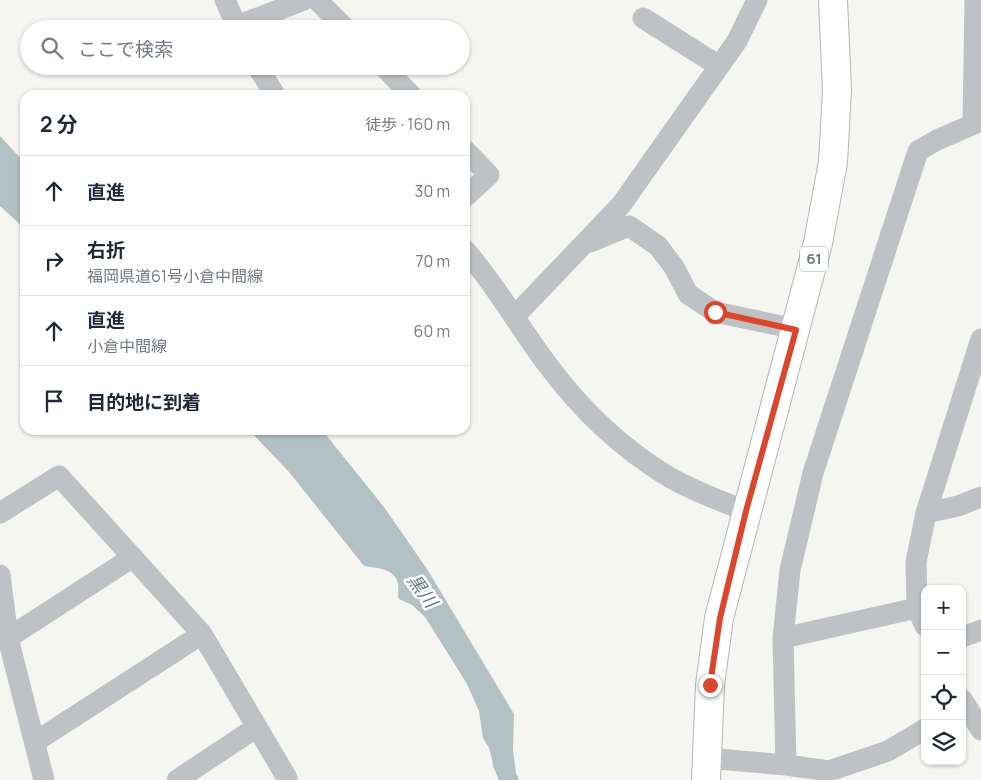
<!DOCTYPE html>
<html lang="ja">
<head>
<meta charset="utf-8">
<style>
  body { margin:0; font-family:Manrope,"Noto Sans JP",sans-serif; background:#f6f6f7; color:#1f2937 }
  .controls { position:absolute; right:15px; bottom:15px; display:grid; overflow:hidden; border-radius:10px; box-shadow:0 1px 4px #0004 }
  .controls button { width:45px; height:45px; display:grid; place-items:center; padding:0; border:0; border-bottom:1px solid #e0e1e3; background:#fff; color:#1f2937; font:25px sans-serif }
  .stop { position:absolute; width:15px; height:15px; margin:-11px; border:4px solid #da472d; border-radius:50%; background:#fff }
  .stop.end { background:#da472d; border-color:#fff; box-shadow:0 1px 5px #0008 }
  .list { margin:0; padding:0; list-style:none }
  h2 { display:flex; justify-content:space-between; align-items:center; height:65px; margin:0; padding:0 20px; font-size:21px }
  h2 small { font-size:16px; font-weight:400; color:#747a83 }
  .list li { display:grid; grid-template-columns:32px 1fr auto; gap:15px; align-items:center; box-sizing:border-box; height:70px; padding:0 20px; border-top:1px solid #e0e1e3 }
  .list b { display:block; font-size:19px; white-space:nowrap }
  .list p { margin:0; font-size:16px; white-space:nowrap; color:#747a83 }
  .list em { font-size:16px; font-style:normal; color:#747a83 }
  .icon { flex:none; width:28px; height:28px; fill:none; stroke:currentColor; stroke-width:2; stroke-linecap:round; stroke-linejoin:round }
  .map { position:relative; flex:none; width:981px; height:780px; overflow:hidden }
  .search { position:absolute; background:#fff; box-shadow:0 1px 4px #0004; left:20px; top:20px; width:450px; height:55px; display:flex; align-items:center; gap:12px; box-sizing:border-box; padding:0 18px; border-radius:28px; color:#747a83; font-size:19px }
  .panel { position:absolute; background:#fff; box-shadow:0 1px 4px #0004; left:20px; top:90px; width:450px; height:345px; border-radius:15px }
  .map>svg:first-child { display:block }
</style>
</head>
<body>
<div class="map">
<svg width="981" height="780" viewBox="0 0 981 780">
  <rect width="100%" height="100%" fill="#f5f5f2"/>
  <path fill="#b3c1c4" d="M 0,136 L 25,163 L 25,229 L 0,206 Z
    M 249,430 L 322,430 L 384,507 L 427,569 L 514,714 L 513,750 L 516,773 L 519,780 L 499,780 L 493,766 L 492,759 L 489,748 L 483,738 L 479,711 L 467,684 L 425,617 L 412,605 L 399,599 C 397,593 399,589 398,583 C 394,568 376,568 364,566 L 289,472 Z"/>
  <g fill="none" stroke-linecap="round" stroke-linejoin="round">
    <g stroke="#b1b6b9" stroke-width="30">
      <path id="major" d="M 706,780 L 710,685 L 719,618 L 818,243 L 833,162 L 837,90 L 833,0"/>
    </g>
    <path stroke="#bec2c5" stroke-width="21" d="M 225,0 L 238,29
      M 317,0 L 346,29
      M 643,18 L 719,66
      M 237,26 L 304,0
      M 257,66 L 275,95
      M 383,66 L 411,95
      M 973,124 L 975,0
      M 465,150 L 489,175 L 465,197
      M 590,242 L 629,226 L 658,246 L 674,267 L 688,294 L 715,312 L 796,329
      M 465,250 C 496,285 519,327 547,364 C 581,410 621,448 669,477 C 693,491 721,501 746,511
      M 514,317 L 621,205 L 737,41 L 757,0
      M 0,513 L 59,476 L 202,634 L 287,778 L 287,780
      M 926,513 L 958,506 L 981,497
      M 0,575 L 8,638 L 44,780
      M 925,626 L 917,608 L 916,562 L 926,513 L 981,339
      M 962,637 L 981,630
      M 8,638 L 133,557
      M 783,638 L 917,608
      M 962,699 L 981,730
      M 925,729 L 888,751 L 829,771 L 786,765 L 783,638 L 790,570 L 813,473 L 918,151 L 937,140 L 981,121
      M 35,742 L 202,634
      M 706,758 L 786,765
      M 177,780 L 257,727"/>
    <use href="#major" stroke="#fff" stroke-width="28"/>
  </g>
  <g fill="none" stroke-linecap="round" stroke-linejoin="round">
    <path stroke="#da472d" stroke-width="6" d="M 710,685 L 720,618 L 746,511 L 796,330 L 715,312"/>
  </g>
  <g text-anchor="middle" stroke-width="5" stroke-linejoin="round" paint-order="stroke">
    <rect fill="#fff" stroke="#93a0a7" stroke-width="1" x="800" y="246.5" width="28" height="25" rx="4"/>
    <g font-size="15" font-weight="bold" fill="#657781">
      <text x="814" y="264">61</text>
    </g>
    <g font-size="18" font-style="italic" fill="#61797e" stroke="#fff">
      <text transform="translate(422 591) rotate(54)" y="6">黒川</text>
    </g>
  </g>
</svg>
<div class="controls">
<button>+</button>
<button>−</button>
<button><svg class="icon" aria-label="locate" viewBox="0 0 24 24"><circle cx="12" cy="12" r="6"/><path d="M12 2v4M12 18v4M2 12h4M18 12h4"/></svg></button>
<button><svg class="icon" aria-label="layers" viewBox="0 0 24 24"><path d="M12 4l9 5-9 5-9-5zM3 14l9 5 9-5"/></svg></button>
</div>
<div class="stop" style="left:715px;top:312px"></div>
<div class="stop end" style="left:710px;top:685px"></div>
<div class="search"><svg class="icon" aria-label="search" viewBox="0 0 24 24"><circle cx="10" cy="10" r="6"/><path d="M15 15l6 6"/></svg>ここで検索</div>
<section class="panel">
<h2>2 分<small>徒歩 · 160 m</small></h2>
<ul class="list">
<li><svg class="icon" aria-label="ahead" viewBox="0 0 24 24"><path d="M12 20V5M6 11l6-6 6 6"/></svg><div><b>直進</b></div><em>30 m</em></li>
<li><svg class="icon" aria-label="right" viewBox="0 0 24 24"><path d="M7 20v-9h11M14 6l5 5-5 5"/></svg><div><b>右折</b><p>福岡県道61号小倉中間線</p></div><em>70 m</em></li>
<li><svg class="icon" aria-label="ahead" viewBox="0 0 24 24"><path d="M12 20V5M6 11l6-6 6 6"/></svg><div><b>直進</b><p>小倉中間線</p></div><em>60 m</em></li>
<li><svg class="icon" aria-label="arrive" viewBox="0 0 24 24"><path d="M6 21V4h12l-3 4 3 4H6"/></svg><div><b>目的地に到着</b></div></li>
</ul>
</section>
</div>
</body>
</html>
